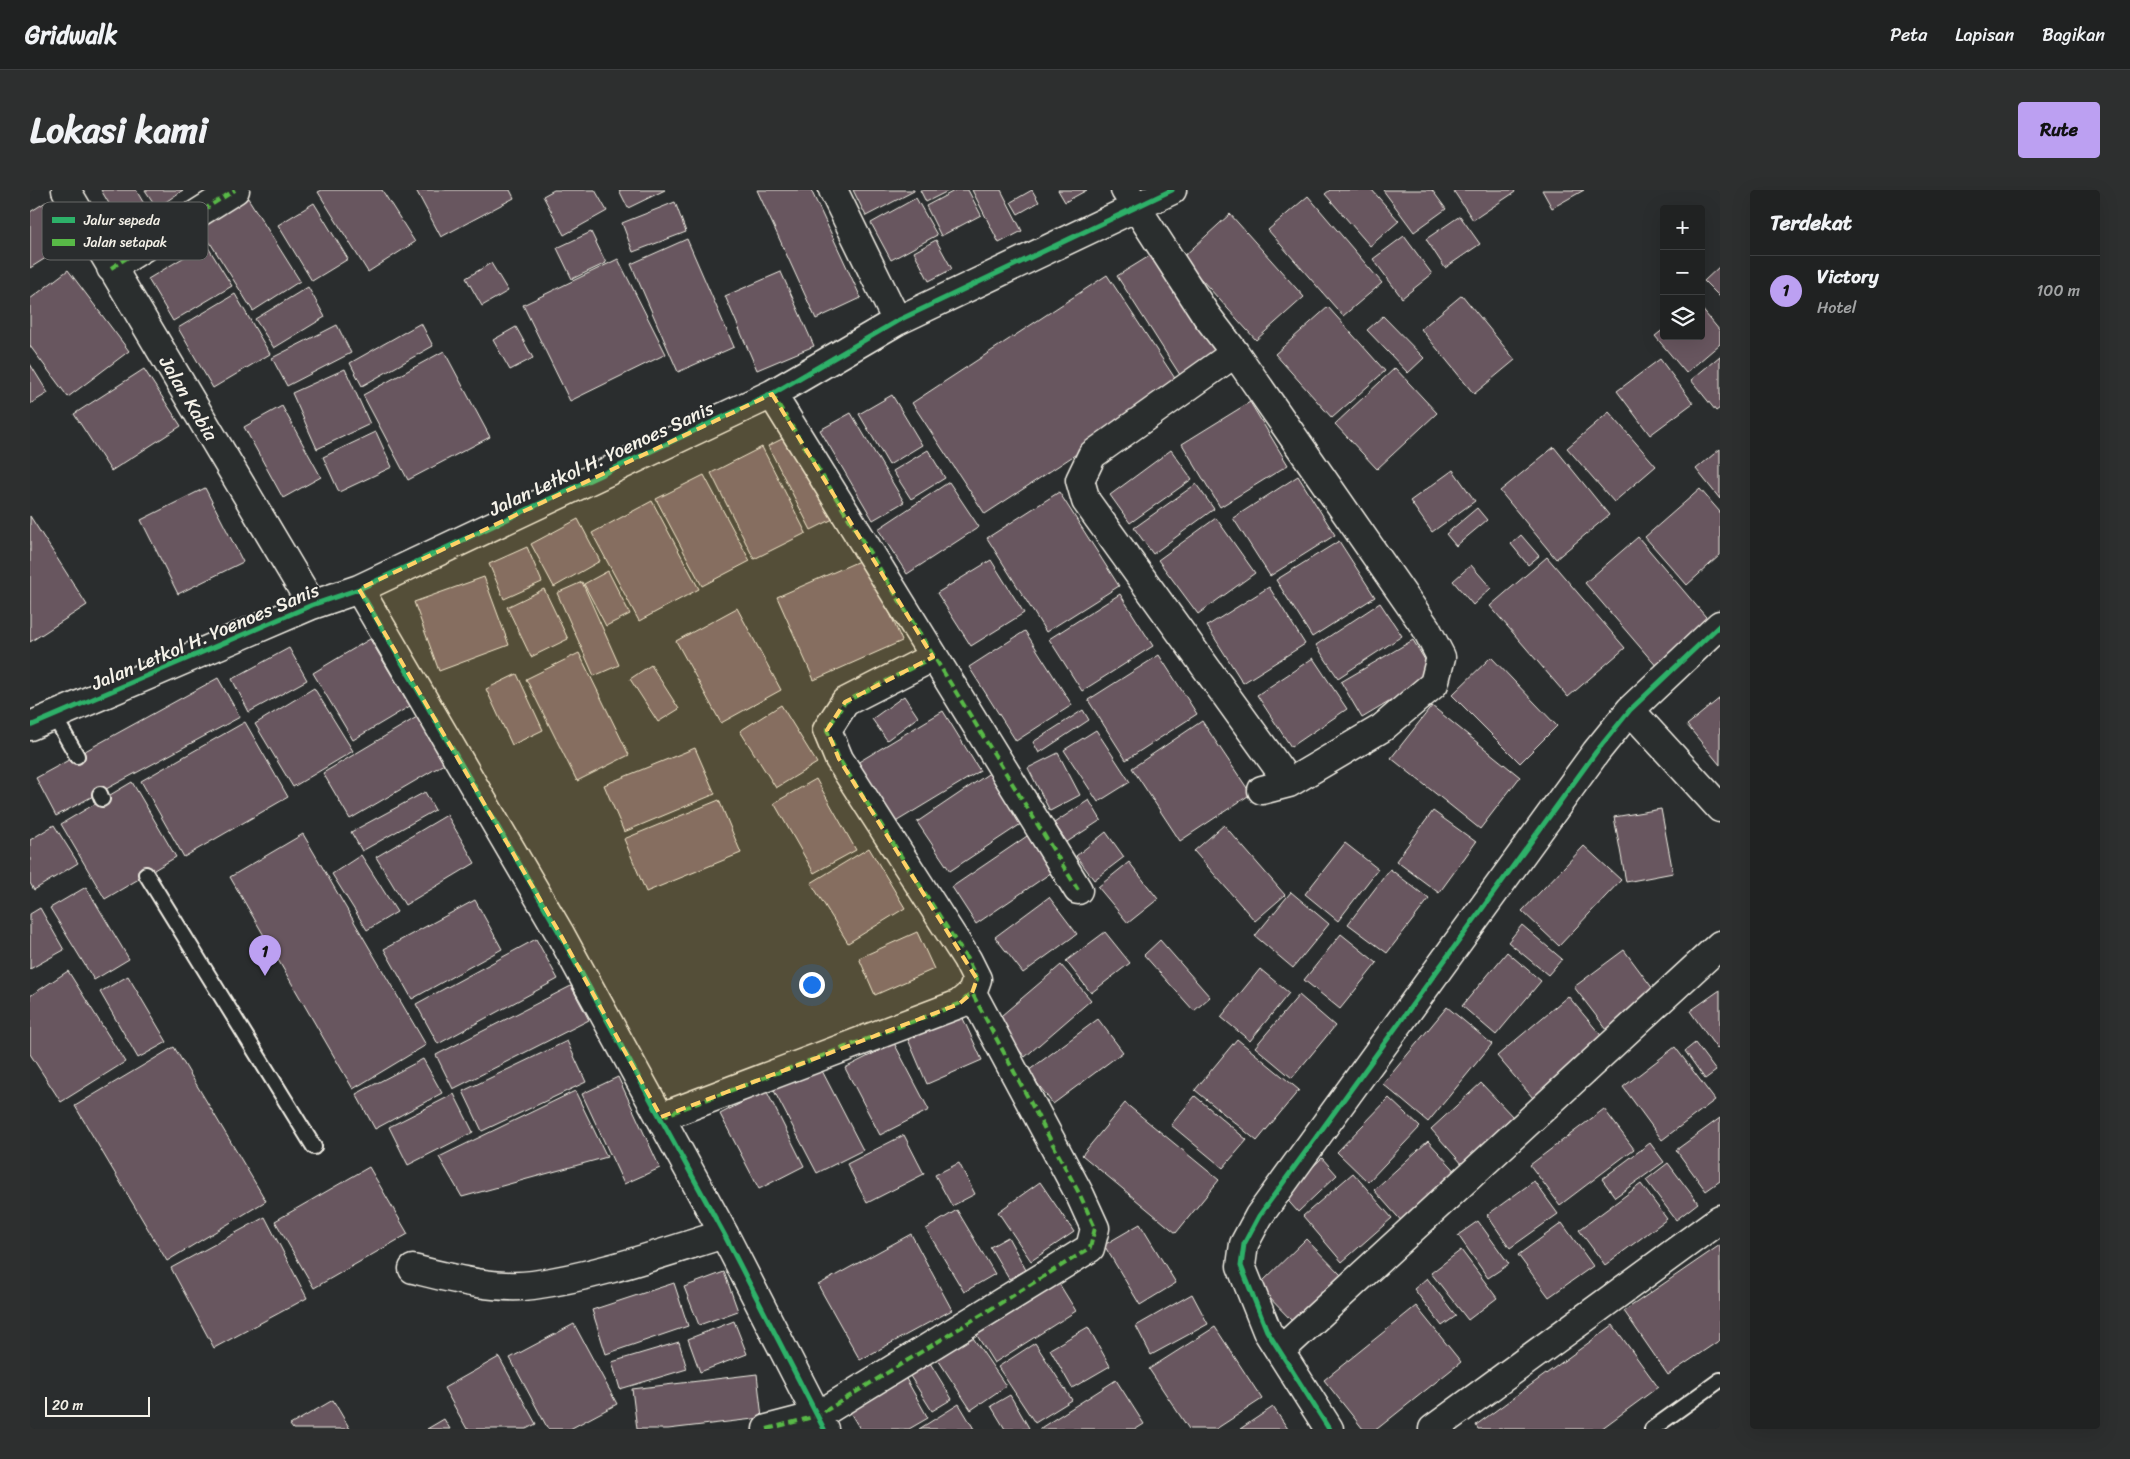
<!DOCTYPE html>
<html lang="id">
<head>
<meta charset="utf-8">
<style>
  body { margin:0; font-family:Sriracha,sans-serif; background:#2d2f2f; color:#f1f3f6 }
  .controls { position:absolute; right:15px; top:15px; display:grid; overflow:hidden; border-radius:5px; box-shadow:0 5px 20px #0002 }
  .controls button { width:45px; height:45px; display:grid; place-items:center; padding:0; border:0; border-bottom:1px solid #3d3f40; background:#202222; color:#f1f3f6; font:25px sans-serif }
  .scale { position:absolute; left:15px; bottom:12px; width:105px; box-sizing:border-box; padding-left:5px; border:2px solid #f4f1e8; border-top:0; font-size:14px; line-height:18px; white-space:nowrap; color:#f4f1e8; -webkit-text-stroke:4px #2a2d2e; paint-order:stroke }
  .you { position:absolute; left:781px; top:794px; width:18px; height:18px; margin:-12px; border:4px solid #fff; border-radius:50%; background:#1a73e8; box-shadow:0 0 0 8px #1a73e833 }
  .badge { display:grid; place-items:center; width:32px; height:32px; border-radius:50%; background:#bca0f2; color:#111; font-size:16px; font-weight:700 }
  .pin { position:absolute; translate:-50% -41px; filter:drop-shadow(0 1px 2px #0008) }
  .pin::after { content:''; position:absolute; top:26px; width:18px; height:15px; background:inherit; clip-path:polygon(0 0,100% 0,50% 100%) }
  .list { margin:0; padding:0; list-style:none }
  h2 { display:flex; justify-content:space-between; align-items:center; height:65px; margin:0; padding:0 20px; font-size:21px }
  h2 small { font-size:16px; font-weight:400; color:#a2a4a5 }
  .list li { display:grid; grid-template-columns:32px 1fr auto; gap:15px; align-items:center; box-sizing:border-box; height:70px; padding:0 20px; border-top:1px solid #3d3f40 }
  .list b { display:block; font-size:19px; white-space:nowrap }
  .list p { margin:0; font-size:16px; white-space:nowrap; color:#a2a4a5 }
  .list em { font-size:16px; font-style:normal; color:#a2a4a5 }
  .icon { flex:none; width:28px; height:28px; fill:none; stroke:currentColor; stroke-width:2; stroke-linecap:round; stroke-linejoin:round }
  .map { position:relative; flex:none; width:1690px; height:1239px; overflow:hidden; border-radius:5px }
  header { display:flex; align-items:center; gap:30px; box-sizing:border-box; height:70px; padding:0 25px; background:#202222; border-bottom:1px solid #3d3f40 }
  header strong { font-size:24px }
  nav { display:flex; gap:28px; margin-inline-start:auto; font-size:18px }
  .intro { display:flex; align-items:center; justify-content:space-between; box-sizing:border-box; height:120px; padding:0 30px }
  h1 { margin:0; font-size:35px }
  .button { padding:12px 22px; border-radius:5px; background:#bca0f2; color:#111; font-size:18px; font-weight:700 }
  main { display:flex; gap:30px; padding:0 30px }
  aside { flex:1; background:#202222; border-radius:5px; box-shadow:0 5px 20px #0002 }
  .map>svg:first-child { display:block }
</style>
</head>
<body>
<header>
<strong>Gridwalk</strong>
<nav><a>Peta</a><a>Lapisan</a><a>Bagikan</a></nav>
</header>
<div class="intro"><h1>Lokasi kami</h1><a class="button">Rute</a></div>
<main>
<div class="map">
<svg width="1690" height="1239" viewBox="0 0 1690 1239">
  <rect width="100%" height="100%" fill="#2a2d2e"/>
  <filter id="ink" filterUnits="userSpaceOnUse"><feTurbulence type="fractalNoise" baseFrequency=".02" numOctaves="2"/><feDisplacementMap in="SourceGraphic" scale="10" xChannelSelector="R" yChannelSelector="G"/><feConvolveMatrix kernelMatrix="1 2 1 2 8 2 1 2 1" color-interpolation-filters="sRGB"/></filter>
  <g filter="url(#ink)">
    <path fill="#68575e" stroke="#f4f1e8" d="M 71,0 L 106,0 L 120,24 L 94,39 Z
      M 115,0 L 153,0 L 127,18 Z
      M 292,0 L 352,0 L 385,52 L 338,82 L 288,2 Z
      M 386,0 L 480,0 L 484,8 L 411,47 Z
      M 524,0 L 565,0 L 577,21 L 534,45 L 513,6 Z
      M 589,0 L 635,0 L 598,18 Z
      M 727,0 L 781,0 L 831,108 L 786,129 Z
      M 823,0 L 884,0 L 884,1 L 836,26 Z
      M 890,0 L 920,0 L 896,12 Z
      M 926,0 L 938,0 L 951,25 L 911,46 L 896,16 Z
      M 942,0 L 971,0 L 992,41 L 969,53 Z
      M 1002,0 L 1009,12 L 988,24 L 981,12 Z
      M 1028,0 L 1057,0 L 1035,12 Z
      M 1300,0 L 1342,0 L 1369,31 L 1340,56 L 1295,4 Z
      M 1353,0 L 1402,0 L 1416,19 L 1384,42 Z
      M 1423,0 L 1484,0 L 1485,2 L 1443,30 Z
      M 1512,0 L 1554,0 L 1522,18 Z
      M 216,5 L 270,91 L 223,121 L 169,35 Z
      M 1278,6 L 1352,93 L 1313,126 L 1238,40 Z
      M 886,8 L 907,45 L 861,70 L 841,33 Z
      M 16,12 L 41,52 L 0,78 L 0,22 Z
      M 645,12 L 656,42 L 603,62 L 592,33 Z
      M 284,13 L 318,69 L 282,91 L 248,35 Z
      M 1200,24 L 1274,107 L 1226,150 L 1152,68 Z
      M 1430,26 L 1450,54 L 1415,78 L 1396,49 Z
      M 561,42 L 576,73 L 542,89 L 527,58 Z
      M 1374,46 L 1402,84 L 1372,108 L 1343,69 Z
      M 657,49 L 704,157 L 648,182 L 601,74 Z
      M 906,50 L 922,79 L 899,91 L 884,62 Z
      M 176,54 L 202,96 L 143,131 L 118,89 Z
      M 1126,62 L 1191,163 L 1152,188 L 1087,86 Z
      M 588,69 L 636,164 L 540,211 L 493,115 Z
      M 461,73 L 478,101 L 452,116 L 436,88 Z
      M 1690,76 L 1690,107 L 1674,91 Z
      M 38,80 L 99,161 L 38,207 L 0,156 L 0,109 Z
      M 751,82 L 784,156 L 727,180 L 695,106 Z
      M 1077,85 L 1150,196 L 955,324 L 882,213 Z
      M 278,97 L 295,127 L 244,158 L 225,129 Z
      M 205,104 L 240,164 L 183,198 L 148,138 Z
      M 1432,105 L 1485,170 L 1444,204 L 1391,139 Z
      M 1298,117 L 1355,181 L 1302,228 L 1245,164 Z
      M 1671,118 L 1690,141 L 1690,154 L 1656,183 L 1625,146 L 1634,139 L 1634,146 L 1671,146 Z
      M 1353,126 L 1394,168 L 1378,183 L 1337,140 Z
      M 391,133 L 403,156 L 332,196 L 320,173 Z
      M 307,135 L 321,163 L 257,196 L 242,168 Z
      M 486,137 L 503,168 L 480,180 L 463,150 Z
      M 414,161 L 460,247 L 378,290 L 333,205 Z
      M 1690,166 L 1690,218 L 1686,221 L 1661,190 Z
      M 1630,169 L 1663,213 L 1620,245 L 1587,201 Z
      M 0,174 L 18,203 L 0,214 Z
      M 1365,178 L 1407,223 L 1347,279 L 1305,234 Z
      M 114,179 L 151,236 L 81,281 L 44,224 Z
      M 315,179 L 340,234 L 287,259 L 262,203 Z
      M 862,205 L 892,255 L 859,275 L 829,224 Z
      M 1220,212 L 1258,275 L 1190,317 L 1152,254 Z
      M 252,216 L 291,287 L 253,308 L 214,237 Z
      M 1579,222 L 1626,276 L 1584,312 L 1537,258 Z
      M 821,223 L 874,312 L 843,330 L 790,240 Z
      M 346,242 L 362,277 L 309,302 L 293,267 Z
      M 762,244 L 805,328 L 781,340 L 738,256 Z
      M 732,257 L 776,343 L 724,369 L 681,283 Z
      M 1524,257 L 1579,325 L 1526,369 L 1470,301 Z
      M 1690,259 L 1690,309 L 1666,279 Z
      M 898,260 L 915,288 L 881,309 L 863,281 Z
      M 1141,260 L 1162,289 L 1100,333 L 1080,305 Z
      M 1423,280 L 1445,311 L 1402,342 L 1380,311 Z
      M 674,285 L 720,371 L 672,396 L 626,309 Z
      M 1268,286 L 1305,345 L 1240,386 L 1203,328 Z
      M 919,292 L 949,337 L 877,384 L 848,339 Z
      M 1166,294 L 1184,319 L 1123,364 L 1104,338 Z
      M 175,298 L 213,372 L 148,404 L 111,330 Z
      M 1670,299 L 1690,322 L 1690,365 L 1657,395 L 1615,347 Z
      M 1029,302 L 1089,396 L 1016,442 L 957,348 Z
      M 622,311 L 669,399 L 609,431 L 562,343 Z
      M 1447,318 L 1457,330 L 1426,356 L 1416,344 Z
      M 0,326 L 57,415 L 0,452 Z
      M 1186,328 L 1225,383 L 1168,424 L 1128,370 Z
      M 548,329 L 570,371 L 524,397 L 501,354 Z
      M 1491,345 L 1509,366 L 1498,375 L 1481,354 Z
      M 1608,347 L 1681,433 L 1628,478 L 1555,393 Z
      M 1309,351 L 1345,407 L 1282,447 L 1246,390 Z
      M 497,357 L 512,392 L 474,409 L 459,374 Z
      M 1517,367 L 1595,458 L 1538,507 L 1460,416 Z
      M 836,368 L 872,451 L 784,490 L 747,407 Z
      M 961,370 L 994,423 L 941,456 L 907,403 Z
      M 1441,375 L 1461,398 L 1443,415 L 1423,391 Z
      M 578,381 L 600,424 L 576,436 L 554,394 Z
      M 454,387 L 479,455 L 409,481 L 384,412 Z
      M 552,392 L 589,475 L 564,486 L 527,403 Z
      M 1239,397 L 1275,454 L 1213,493 L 1177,436 Z
      M 514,399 L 538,449 L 501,467 L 477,417 Z
      M 1090,404 L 1123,456 L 1052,501 L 1019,449 Z
      M 1350,413 L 1372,446 L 1308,488 L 1286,455 Z
      M 707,418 L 751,500 L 691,533 L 646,451 Z
      M 995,441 L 1042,515 L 986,551 L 939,477 Z
      M 340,449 L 380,516 L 323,550 L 283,483 Z
      M 1383,450 L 1404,485 L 1332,528 L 1311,492 Z
      M 259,458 L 277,490 L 219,522 L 202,489 Z
      M 549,463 L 599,565 L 547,591 L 496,489 Z
      M 1129,465 L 1167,524 L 1096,570 L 1058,510 Z
      M 1461,467 L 1527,536 L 1490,573 L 1422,505 Z
      M 1283,468 L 1317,519 L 1261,557 L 1227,505 Z
      M 621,475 L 649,519 L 628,532 L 600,489 Z
      M 487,484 L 513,540 L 482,555 L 456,499 Z
      M 188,488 L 210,527 L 26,626 L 6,588 Z
      M 284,498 L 323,561 L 263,597 L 225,534 Z
      M 874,506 L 888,527 L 857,550 L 842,529 Z
      M 1690,508 L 1690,575 L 1657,535 Z
      M 751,515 L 787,573 L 746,598 L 710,541 Z
      M 1402,516 L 1490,587 L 1450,639 L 1361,568 Z
      M 1053,520 L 1059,530 L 1009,563 L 1003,552 Z
      M 913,521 L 950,581 L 859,636 L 822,576 Z
      M 387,527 L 414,574 L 320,629 L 293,583 Z
      M 1172,531 L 1221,604 L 1150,651 L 1102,578 Z
      M 215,532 L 258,607 L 154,667 L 111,591 Z
      M 1066,540 L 1100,592 L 1068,612 L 1034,560 Z
      M 665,558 L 685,604 L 594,642 L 574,595 Z
      M 1028,563 L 1050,605 L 1020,621 L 998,578 Z
      M 964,580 L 997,630 L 920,681 L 887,632 Z
      M 786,589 L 826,660 L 784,683 L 744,613 Z
      M 102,592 L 146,667 L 75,709 L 31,634 Z
      M 395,602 L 405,620 L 332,661 L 321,642 Z
      M 689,610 L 711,663 L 616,702 L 594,649 Z
      M 1059,610 L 1071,630 L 1037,652 L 1024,633 Z
      M 1631,619 L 1643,683 L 1596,692 L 1584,627 Z
      M 1403,621 L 1446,652 L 1409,703 L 1366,671 Z
      M 417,625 L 445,673 L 375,715 L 346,667 Z
      M 24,635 L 48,673 L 4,700 L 0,693 L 0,650 Z
      M 1194,635 L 1255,705 L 1225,731 L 1164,661 Z
      M 1003,642 L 1028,678 L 946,734 L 922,697 Z
      M 1076,642 L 1094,667 L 1064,690 L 1046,666 Z
      M 273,644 L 396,855 L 323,899 L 200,687 Z
      M 1315,653 L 1348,679 L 1308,731 L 1275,704 Z
      M 1554,656 L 1591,690 L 1529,756 L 1492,721 Z
      M 839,658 L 875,718 L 818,753 L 781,693 Z
      M 331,665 L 367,722 L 337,740 L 302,684 Z
      M 1099,672 L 1128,709 L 1098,733 L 1068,697 Z
      M 1360,679 L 1399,709 L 1357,763 L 1318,734 Z
      M 56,697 L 99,769 L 64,790 L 20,718 Z
      M 1261,702 L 1299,734 L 1263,778 L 1225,746 Z
      M 1019,707 L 1047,744 L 993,783 L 965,747 Z
      M 445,710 L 472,759 L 382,809 L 354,759 Z
      M 10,718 L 34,760 L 0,779 L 0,724 Z
      M 1492,735 L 1532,769 L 1518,785 L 1478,752 Z
      M 887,742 L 904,779 L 845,805 L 829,768 Z
      M 1075,742 L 1100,773 L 1061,803 L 1036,771 Z
      M 1311,744 L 1347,773 L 1310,819 L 1274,790 Z
      M 506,749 L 528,789 L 408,854 L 386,814 Z
      M 1130,750 L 1180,807 L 1164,821 L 1114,765 Z
      M 1594,760 L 1626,803 L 1577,840 L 1544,797 Z
      M 1477,762 L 1511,791 L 1466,845 L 1432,816 Z
      M 1031,775 L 1061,810 L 995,867 L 965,831 Z
      M 1230,779 L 1259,803 L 1220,851 L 1191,827 Z
      M 38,781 L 95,872 L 31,912 L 0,864 L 0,806 Z
      M 98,786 L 137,852 L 108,868 L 70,802 Z
      M 541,796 L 559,830 L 423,899 L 406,865 Z
      M 1690,800 L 1690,857 L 1687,859 L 1660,821 Z
      M 1269,805 L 1305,836 L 1262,888 L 1225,857 Z
      M 1538,806 L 1574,849 L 1503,908 L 1467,866 Z
      M 1417,817 L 1462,854 L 1398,932 L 1353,894 Z
      M 931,824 L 952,870 L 897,894 L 877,847 Z
      M 1068,829 L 1093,862 L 1023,914 L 998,881 Z
      M 1207,849 L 1269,900 L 1227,951 L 1165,900 Z
      M 537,851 L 556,892 L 452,941 L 433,901 Z
      M 864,853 L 899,920 L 850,945 L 815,878 Z
      M 1665,853 L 1686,881 L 1675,889 L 1655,861 Z
      M 144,857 L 236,1011 L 137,1071 L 45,916 Z
      M 1645,857 L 1685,910 L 1632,950 L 1593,897 Z
      M 393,869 L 412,903 L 345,939 L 326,904 Z
      M 788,873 L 833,960 L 787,983 L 742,897 Z
      M 588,887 L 630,978 L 594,994 L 552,904 Z
      M 1451,893 L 1484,928 L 1433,975 L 1401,939 Z
      M 736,900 L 774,976 L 729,999 L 690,924 Z
      M 545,901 L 577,967 L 432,1007 L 409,967 Z
      M 424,904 L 443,942 L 378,975 L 359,937 Z
      M 1165,906 L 1217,950 L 1193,978 L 1141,935 Z
      M 1359,908 L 1390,937 L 1338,992 L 1307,962 Z
      M 1095,913 L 1189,990 L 1146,1043 L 1052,965 Z
      M 1574,919 L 1604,959 L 1530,1015 L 1500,975 Z
      M 1690,928 L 1690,991 L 1676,1001 L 1646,960 Z
      M 874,945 L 894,984 L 837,1013 L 817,974 Z
      M 1398,951 L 1430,986 L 1375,1035 L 1344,1000 Z
      M 1620,953 L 1634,972 L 1585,1007 L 1572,989 Z
      M 1292,968 L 1307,985 L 1268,1022 L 1253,1005 Z
      M 929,973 L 945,1004 L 922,1016 L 905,985 Z
      M 1638,973 L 1668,1013 L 1646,1030 L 1616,990 Z
      M 339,977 L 378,1044 L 284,1098 L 245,1031 Z
      M 1323,983 L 1362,1028 L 1312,1072 L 1273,1026 Z
      M 1504,991 L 1528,1024 L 1480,1058 L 1457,1025 Z
      M 1010,992 L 1044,1042 L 1001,1071 L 968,1022 Z
      M 1611,994 L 1637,1029 L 1575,1075 L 1549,1040 Z
      M 927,1020 L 965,1084 L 934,1102 L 896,1039 Z
      M 235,1027 L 277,1108 L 184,1158 L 141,1078 Z
      M 1448,1031 L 1479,1074 L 1458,1088 L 1428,1045 Z
      M 1532,1033 L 1563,1076 L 1519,1107 L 1488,1065 Z
      M 1110,1034 L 1146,1093 L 1110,1115 L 1074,1055 Z
      M 881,1044 L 922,1120 L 830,1170 L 788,1095 Z
      M 978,1047 L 996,1080 L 979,1089 L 960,1057 Z
      M 1276,1049 L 1312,1086 L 1264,1133 L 1228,1096 Z
      M 1690,1055 L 1690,1150 L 1638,1185 L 1594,1121 Z
      M 1431,1060 L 1467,1108 L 1438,1130 L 1401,1083 Z
      M 694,1082 L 708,1121 L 669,1135 L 654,1097 Z
      M 1025,1087 L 1046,1121 L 964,1173 L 943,1139 Z
      M 1397,1088 L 1426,1126 L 1412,1136 L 1384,1099 Z
      M 644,1093 L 658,1136 L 576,1164 L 562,1120 Z
      M 1162,1104 L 1178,1134 L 1121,1165 L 1106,1136 Z
      M 1386,1116 L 1431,1172 L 1347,1239 L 1333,1239 L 1294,1190 Z
      M 704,1131 L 717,1164 L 670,1182 L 658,1149 Z
      M 544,1134 L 587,1214 L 540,1239 L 518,1239 L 480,1168 Z
      M 1583,1135 L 1628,1197 L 1571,1239 L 1448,1239 L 1446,1235 Z
      M 1058,1137 L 1080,1176 L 1042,1198 L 1020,1159 Z
      M 1185,1137 L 1232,1209 L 1186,1239 L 1159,1239 L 1119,1179 Z
      M 939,1142 L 976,1196 L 941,1220 L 905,1165 Z
      M 649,1152 L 657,1179 L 590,1199 L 582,1172 Z
      M 1005,1153 L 1042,1210 L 1005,1233 L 968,1177 Z
      M 469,1167 L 506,1234 L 496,1239 L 437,1239 L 414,1198 Z
      M 900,1173 L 922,1209 L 902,1221 L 880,1186 Z
      M 727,1184 L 732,1228 L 638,1239 L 607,1239 L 602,1199 Z
      M 875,1187 L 898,1228 L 879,1239 L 830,1239 L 818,1219 Z
      M 1086,1190 L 1114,1234 L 1106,1239 L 1009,1239 Z
      M 980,1205 L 999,1238 L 997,1239 L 975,1239 L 961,1216 Z
      M 303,1210 L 320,1239 L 263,1239 L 260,1235 Z
      M 929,1214 L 944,1239 L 889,1239 Z
      M 1243,1217 L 1258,1239 L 1210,1239 Z
      M 414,1229 L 420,1239 L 397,1239 Z"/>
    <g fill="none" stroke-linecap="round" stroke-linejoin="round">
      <g stroke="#f4f1e8" stroke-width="18">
        <path id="lane" d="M 24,526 L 47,566
          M 70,604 L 72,609
          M 116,684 L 284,957
          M 1622,1239 L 1690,1190"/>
      </g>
      <g stroke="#f4f1e8" stroke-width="31">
        <path id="street" d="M 36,0 L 282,415
          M 803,0 L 867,131
          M 1095,0 L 1176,125 L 1205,163 L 1396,438 L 1411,467 L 1404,494 L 1352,538 L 1259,593 L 1232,600
          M 81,78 L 205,0
          M 1205,163 L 1062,265 L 1050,290 L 1056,311 L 1259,593
          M 742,204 L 1048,700
          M 329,399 L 529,742 L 694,1044 L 794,1239
          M 1600,520 L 1690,618
          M 0,536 L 282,415 L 329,399 L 742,204 L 867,131 L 1142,0
          M 631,927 L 929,814 L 942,803 L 947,789 L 937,769 L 809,569 L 797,540 L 815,512 L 903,467
          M 383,1079 C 420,1088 464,1100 503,1095 C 568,1086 632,1063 694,1044
          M 1250,1161 L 1690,755
          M 737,1239 L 787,1226 L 1060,1058 L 1065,1038 L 1050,1005 L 942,803
          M 1299,1239 L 1237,1141 L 1211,1076 L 1214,1054 L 1229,1026 L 1566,562 L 1600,520 L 1690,435
          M 1403,1239 L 1690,1029"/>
      </g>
      <use href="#lane" stroke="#2a2d2e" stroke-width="14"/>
      <use href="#street" stroke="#2a2d2e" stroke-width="28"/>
      <path stroke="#58b947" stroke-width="4" stroke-dasharray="8 4" stroke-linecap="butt" d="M 81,78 L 205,0
        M 742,204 L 1048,700
        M 631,927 L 929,814 L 942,803 L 947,789 L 937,769 L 809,569 L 797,540 L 815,512 L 903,467
        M 737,1239 L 787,1226 L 1060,1058 L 1065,1038 L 1050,1005 L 942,803"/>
      <g stroke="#2a2d2e" stroke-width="8">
        <path id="cycleway" d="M 329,399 L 529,742 L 694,1044 L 794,1239
          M 0,536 L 282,415 L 329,399 L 742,204 L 867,131 L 1142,0
          M 1299,1239 L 1237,1141 L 1211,1076 L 1214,1054 L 1229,1026 L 1566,562 L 1600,520 L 1690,435"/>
      </g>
      <use href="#cycleway" stroke="#2db169" stroke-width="5"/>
    </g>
  </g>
  <path fill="#ffd166" fill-opacity="0.2" stroke="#ffd166" stroke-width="4" stroke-dasharray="10 6" stroke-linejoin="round" d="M 742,204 L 903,467 L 815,512 L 797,540 L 809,569 L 947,789 L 942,803 L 929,814 L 631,927 L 529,742 L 329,399 Z"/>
  <g text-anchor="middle" stroke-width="4" stroke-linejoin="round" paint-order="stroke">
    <g font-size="19" fill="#f4f1e8" stroke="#2a2d2e">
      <text transform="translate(159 208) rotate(59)" y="7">Jalan Kabia</text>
      <text transform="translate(571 268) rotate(-25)" y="7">Jalan Letkol H. Yoenoes Sanis</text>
      <text transform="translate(175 446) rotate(-23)" y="7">Jalan Letkol H. Yoenoes Sanis</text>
    </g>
  </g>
  <rect x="12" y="12" width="166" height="58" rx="8" fill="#2a2d2e" stroke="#676866" stroke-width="1"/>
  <rect x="22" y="27" width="23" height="6" fill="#2db169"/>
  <rect x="22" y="49" width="23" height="7" fill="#58b947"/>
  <g font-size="14" fill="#f4f1e8">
    <text x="54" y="35">Jalur sepeda</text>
    <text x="54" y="57">Jalan setapak</text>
  </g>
</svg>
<div class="controls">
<button>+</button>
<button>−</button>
<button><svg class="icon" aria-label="layers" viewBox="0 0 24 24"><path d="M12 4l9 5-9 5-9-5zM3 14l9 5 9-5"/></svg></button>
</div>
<div class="scale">20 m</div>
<div class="you"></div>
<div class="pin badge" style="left:235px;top:786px">1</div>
</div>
<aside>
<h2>Terdekat<small></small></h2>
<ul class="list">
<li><span class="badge">1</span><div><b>Victory</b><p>Hotel</p></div><em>100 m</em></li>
</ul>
</aside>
</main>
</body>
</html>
